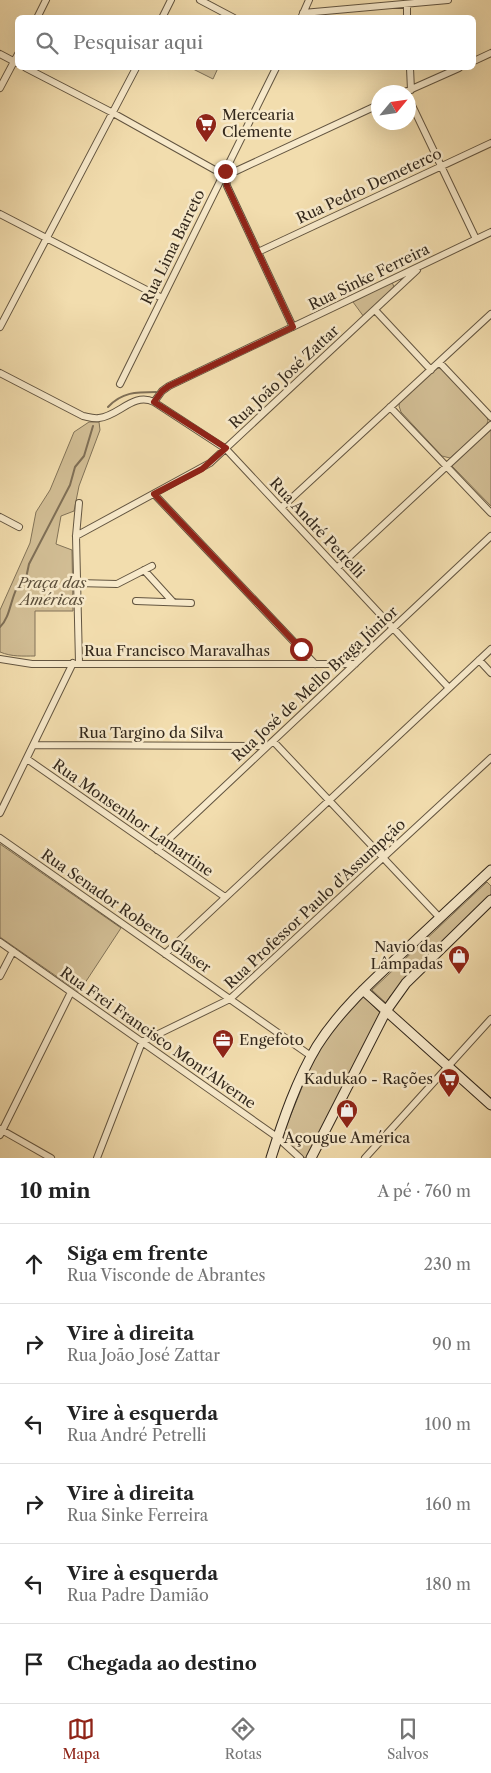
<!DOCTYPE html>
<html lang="pt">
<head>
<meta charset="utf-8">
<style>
  body { margin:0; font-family:"Libre Caslon Text",serif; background:#f2f2f2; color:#222 }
  .compass { position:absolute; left:371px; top:85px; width:45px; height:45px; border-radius:50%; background:#fff; box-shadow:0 5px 20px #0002; rotate:61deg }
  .stop { position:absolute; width:15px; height:15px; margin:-11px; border:4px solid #8f2418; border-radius:50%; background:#fff }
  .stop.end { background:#8f2418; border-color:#fff; box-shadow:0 1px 5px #0008 }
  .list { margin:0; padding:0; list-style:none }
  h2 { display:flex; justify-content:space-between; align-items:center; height:65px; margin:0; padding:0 20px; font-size:21px }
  h2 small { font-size:16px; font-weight:400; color:#767676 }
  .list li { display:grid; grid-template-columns:32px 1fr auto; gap:15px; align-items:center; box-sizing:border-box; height:80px; padding:0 20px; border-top:1px solid #e0e0e0 }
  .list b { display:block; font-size:19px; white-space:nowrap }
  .list p { margin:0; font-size:16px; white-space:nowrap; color:#767676 }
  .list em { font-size:16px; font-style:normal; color:#767676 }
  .icon { flex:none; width:28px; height:28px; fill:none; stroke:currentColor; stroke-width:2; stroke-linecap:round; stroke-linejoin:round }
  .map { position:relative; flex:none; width:491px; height:1158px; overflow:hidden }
  .search { position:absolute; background:#fff; box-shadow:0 5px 20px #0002; left:15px; right:15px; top:15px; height:55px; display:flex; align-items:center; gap:12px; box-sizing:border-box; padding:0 18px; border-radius:8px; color:#767676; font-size:19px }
  .sheet { height:545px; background:#fff }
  nav { display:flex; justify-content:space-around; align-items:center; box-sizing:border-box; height:70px; border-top:1px solid #e0e0e0; background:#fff; font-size:14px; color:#767676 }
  nav a { display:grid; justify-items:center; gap:2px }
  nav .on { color:#8f2418 }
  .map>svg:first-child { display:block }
</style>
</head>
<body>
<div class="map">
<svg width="491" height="1158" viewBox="0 0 491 1158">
  <rect width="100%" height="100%" fill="#f2ddae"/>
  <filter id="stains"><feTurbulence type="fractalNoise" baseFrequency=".004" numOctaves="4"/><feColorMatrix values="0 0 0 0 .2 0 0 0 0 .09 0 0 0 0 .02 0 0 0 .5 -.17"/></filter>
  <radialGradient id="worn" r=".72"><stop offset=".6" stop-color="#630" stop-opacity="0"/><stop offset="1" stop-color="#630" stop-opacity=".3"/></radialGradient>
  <path fill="#d2be95" stroke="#827358" d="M 191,68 L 218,68 L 213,79 Z
    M 392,282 L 394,287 L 364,317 L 353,302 Z
    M 439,368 L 443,370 L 487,417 L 488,421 L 486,426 L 450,458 L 442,456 L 401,412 L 399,406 L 400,401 L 436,369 Z
    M 89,422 L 99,422 L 100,430 L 79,486 L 74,511 L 61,516 L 56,544 L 72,550 L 73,611 L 35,611 L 35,656 C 23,656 12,657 0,652 L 0,610 L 30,543 L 36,512 L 50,490 L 74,432 Z
    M 491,428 L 491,506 L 452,466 Z
    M 0,844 L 121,928 L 79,992 L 0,937 Z
    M 487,882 L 491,886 L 491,894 L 391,995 L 386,1003 L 372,990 Z
    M 363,996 L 380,1013 L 307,1158 L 305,1158 L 282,1137 L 313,1060 L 334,1028 Z"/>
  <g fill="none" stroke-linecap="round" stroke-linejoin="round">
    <path stroke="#7f6f56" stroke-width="2" d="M 108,407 C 122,392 136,392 156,392
      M 0,627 C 13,615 10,587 26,578 L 29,564 L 70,485 L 75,467 L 84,456 L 93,426"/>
    <g stroke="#635540" stroke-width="8">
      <path id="street" d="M 200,0 L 234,18
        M 407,5 L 407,18
        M 303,13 L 448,0
        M 37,18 L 46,0
        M 162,18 L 171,0
        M 301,18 L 309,0
        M 0,54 L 17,63
        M 474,61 L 491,53
        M 26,68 L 113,113 L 215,170 L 236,171 L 378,105
        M 410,68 L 411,90
        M 0,88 L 18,54
        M 405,92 L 459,68
        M 408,97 L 476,239
        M 225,172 L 227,186 L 293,327
        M 0,214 L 162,298
        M 258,252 L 491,143
        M 375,310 L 431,370
        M 0,327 L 136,68
        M 439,362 L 491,417
        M 0,373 L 83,416 C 88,417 94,419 99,418 C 119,416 133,392 154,402 L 162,391 L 169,386 L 491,232
        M 120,384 L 276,68
        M 154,402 L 226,449 L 449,688
        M 390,407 L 491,513
        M 154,494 L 315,664
        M 281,508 L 491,314
        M 0,517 L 19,527
        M 76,536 L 210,463 L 417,270
        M 337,568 L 491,425
        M 144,570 L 173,602
        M 77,583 L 117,584 L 152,566
        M 136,601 L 191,603
        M 0,659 L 32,664 L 355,664
        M 479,660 L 491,673
        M 79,663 L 76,536 L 79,503
        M 273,741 L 440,918
        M 34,745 L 267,746
        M 27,759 L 225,897
        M 0,813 L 73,663
        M 0,838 L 311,1056
        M 157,850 L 491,536
        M 0,942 L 277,1137 L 300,1158
        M 165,954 L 491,649
        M 0,976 L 13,951
        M 0,1129 L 51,1158
        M 0,1135 L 71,992
        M 97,1158 L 142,1042 L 230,999 L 491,758
        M 365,1158 L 491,1019"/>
    </g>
    <g stroke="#33281c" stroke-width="11">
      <path id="secondary" d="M 363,990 L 491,1105
        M 271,1158 C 283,1120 297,1079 317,1046 C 339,1011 370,983 399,956 C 430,927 460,899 491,870
        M 311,1158 L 386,1011 L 406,983 L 491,900"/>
    </g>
    <use href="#street" stroke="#f7e9ca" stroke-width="6"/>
    <use href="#secondary" stroke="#f7e9ca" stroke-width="9"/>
  </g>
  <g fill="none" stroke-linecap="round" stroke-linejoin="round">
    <path stroke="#8f2418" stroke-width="6" d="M 225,171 L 227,186 L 293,327 L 169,386 L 162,391 L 154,402 L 226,448 L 202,469 L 154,494 L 301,649"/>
  </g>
  <defs>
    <g id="supermarket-pin" transform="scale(1.125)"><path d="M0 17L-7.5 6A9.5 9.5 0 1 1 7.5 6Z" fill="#8f2418" stroke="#f7e9ca"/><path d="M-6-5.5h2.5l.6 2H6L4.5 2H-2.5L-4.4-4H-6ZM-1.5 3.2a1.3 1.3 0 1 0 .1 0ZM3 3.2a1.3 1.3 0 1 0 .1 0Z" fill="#fff"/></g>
    <g id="shop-pin" transform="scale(1.125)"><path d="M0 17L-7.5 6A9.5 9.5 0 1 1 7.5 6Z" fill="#8f2418" stroke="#f7e9ca"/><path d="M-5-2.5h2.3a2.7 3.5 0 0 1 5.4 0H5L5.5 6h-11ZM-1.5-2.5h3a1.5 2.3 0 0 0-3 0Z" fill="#fff"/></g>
    <g id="office-pin" transform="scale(1.125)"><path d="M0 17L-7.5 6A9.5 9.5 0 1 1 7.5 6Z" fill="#8f2418" stroke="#f7e9ca"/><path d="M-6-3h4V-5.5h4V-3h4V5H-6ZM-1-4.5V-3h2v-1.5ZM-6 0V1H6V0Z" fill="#fff"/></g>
  </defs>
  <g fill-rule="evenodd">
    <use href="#supermarket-pin" x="206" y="124"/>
    <use href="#shop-pin" x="459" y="956"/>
    <use href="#office-pin" x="223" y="1040"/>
    <use href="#supermarket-pin" x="449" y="1079"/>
    <use href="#shop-pin" x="347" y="1110"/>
  </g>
  <g text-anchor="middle" stroke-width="5" stroke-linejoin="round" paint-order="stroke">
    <g font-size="15" fill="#33281c" stroke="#f7e9ca" text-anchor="start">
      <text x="222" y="120">Mercearia<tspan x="222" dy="17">Clemente</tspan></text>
      <text x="443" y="952" text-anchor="end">Navio das<tspan x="443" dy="17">Lâmpadas</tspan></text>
      <text x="239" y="1045">Engefoto</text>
      <text x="433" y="1084" text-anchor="end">Kadukao - Rações</text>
      <text x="347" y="1143" text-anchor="middle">Açougue América</text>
    </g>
    <g font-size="15" fill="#33281c" stroke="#f7e9ca">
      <text transform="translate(369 186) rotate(-25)" y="5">Rua Pedro Demeterco</text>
      <text transform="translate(173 247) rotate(-64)" y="5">Rua Lima Barreto</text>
      <text transform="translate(369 277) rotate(-26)" y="5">Rua Sinke Ferreira</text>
      <text transform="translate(284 377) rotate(-43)" y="5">Rua João José Zattar</text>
      <text transform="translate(317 528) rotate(47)" y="5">Rua André Petrelli</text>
      <text x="177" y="656">Rua Francisco Maravalhas</text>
      <text transform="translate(315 684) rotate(-43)" y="5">Rua José de Mello Braga Júnior</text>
      <text x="151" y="738">Rua Targino da Silva</text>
      <text transform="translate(133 818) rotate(35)" y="5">Rua Monsenhor Lamartine</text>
      <text transform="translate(315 904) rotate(-43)" y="5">Rua Professor Paulo d'Assumpção</text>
      <text transform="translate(126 911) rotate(35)" y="5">Rua Senador Roberto Glaser</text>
      <text transform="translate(158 1038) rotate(35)" y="5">Rua Frei Francisco Mont'Alverne</text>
    </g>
    <g font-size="15" font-style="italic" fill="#5b4e3a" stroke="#f7e9ca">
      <text x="52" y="588">Praça das<tspan x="52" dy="17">Américas</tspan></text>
    </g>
  </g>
  <rect width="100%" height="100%" filter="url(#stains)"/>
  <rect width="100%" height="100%" fill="url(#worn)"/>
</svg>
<svg class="compass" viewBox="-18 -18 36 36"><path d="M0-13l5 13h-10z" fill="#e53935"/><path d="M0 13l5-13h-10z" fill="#767676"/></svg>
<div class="stop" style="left:301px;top:649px"></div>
<div class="stop end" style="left:225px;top:171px"></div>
<div class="search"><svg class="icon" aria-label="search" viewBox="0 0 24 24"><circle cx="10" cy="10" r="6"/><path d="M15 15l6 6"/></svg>Pesquisar aqui</div>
</div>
<section class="sheet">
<h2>10 min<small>A pé · 760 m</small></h2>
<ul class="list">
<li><svg class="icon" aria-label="ahead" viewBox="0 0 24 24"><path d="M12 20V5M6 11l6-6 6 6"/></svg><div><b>Siga em frente</b><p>Rua Visconde de Abrantes</p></div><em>230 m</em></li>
<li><svg class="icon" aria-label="right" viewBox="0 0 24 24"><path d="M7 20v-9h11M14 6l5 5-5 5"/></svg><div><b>Vire à direita</b><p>Rua João José Zattar</p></div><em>90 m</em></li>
<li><svg class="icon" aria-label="left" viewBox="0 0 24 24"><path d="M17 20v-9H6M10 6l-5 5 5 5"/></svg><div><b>Vire à esquerda</b><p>Rua André Petrelli</p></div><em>100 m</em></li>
<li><svg class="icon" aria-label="right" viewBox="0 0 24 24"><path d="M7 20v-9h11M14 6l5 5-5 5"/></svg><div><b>Vire à direita</b><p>Rua Sinke Ferreira</p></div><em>160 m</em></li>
<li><svg class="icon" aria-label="left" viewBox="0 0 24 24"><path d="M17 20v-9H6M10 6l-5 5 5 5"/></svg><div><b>Vire à esquerda</b><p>Rua Padre Damião</p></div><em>180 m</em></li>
<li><svg class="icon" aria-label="arrive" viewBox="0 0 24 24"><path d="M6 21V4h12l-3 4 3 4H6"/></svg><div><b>Chegada ao destino</b></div></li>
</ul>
</section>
<nav>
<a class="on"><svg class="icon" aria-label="map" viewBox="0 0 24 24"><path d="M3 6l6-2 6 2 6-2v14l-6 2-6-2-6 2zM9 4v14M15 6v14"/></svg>Mapa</a>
<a><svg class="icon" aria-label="directions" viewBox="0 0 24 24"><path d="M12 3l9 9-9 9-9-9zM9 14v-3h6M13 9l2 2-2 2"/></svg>Rotas</a>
<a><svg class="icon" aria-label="saved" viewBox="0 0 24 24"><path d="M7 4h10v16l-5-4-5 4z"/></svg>Salvos</a>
</nav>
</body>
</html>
